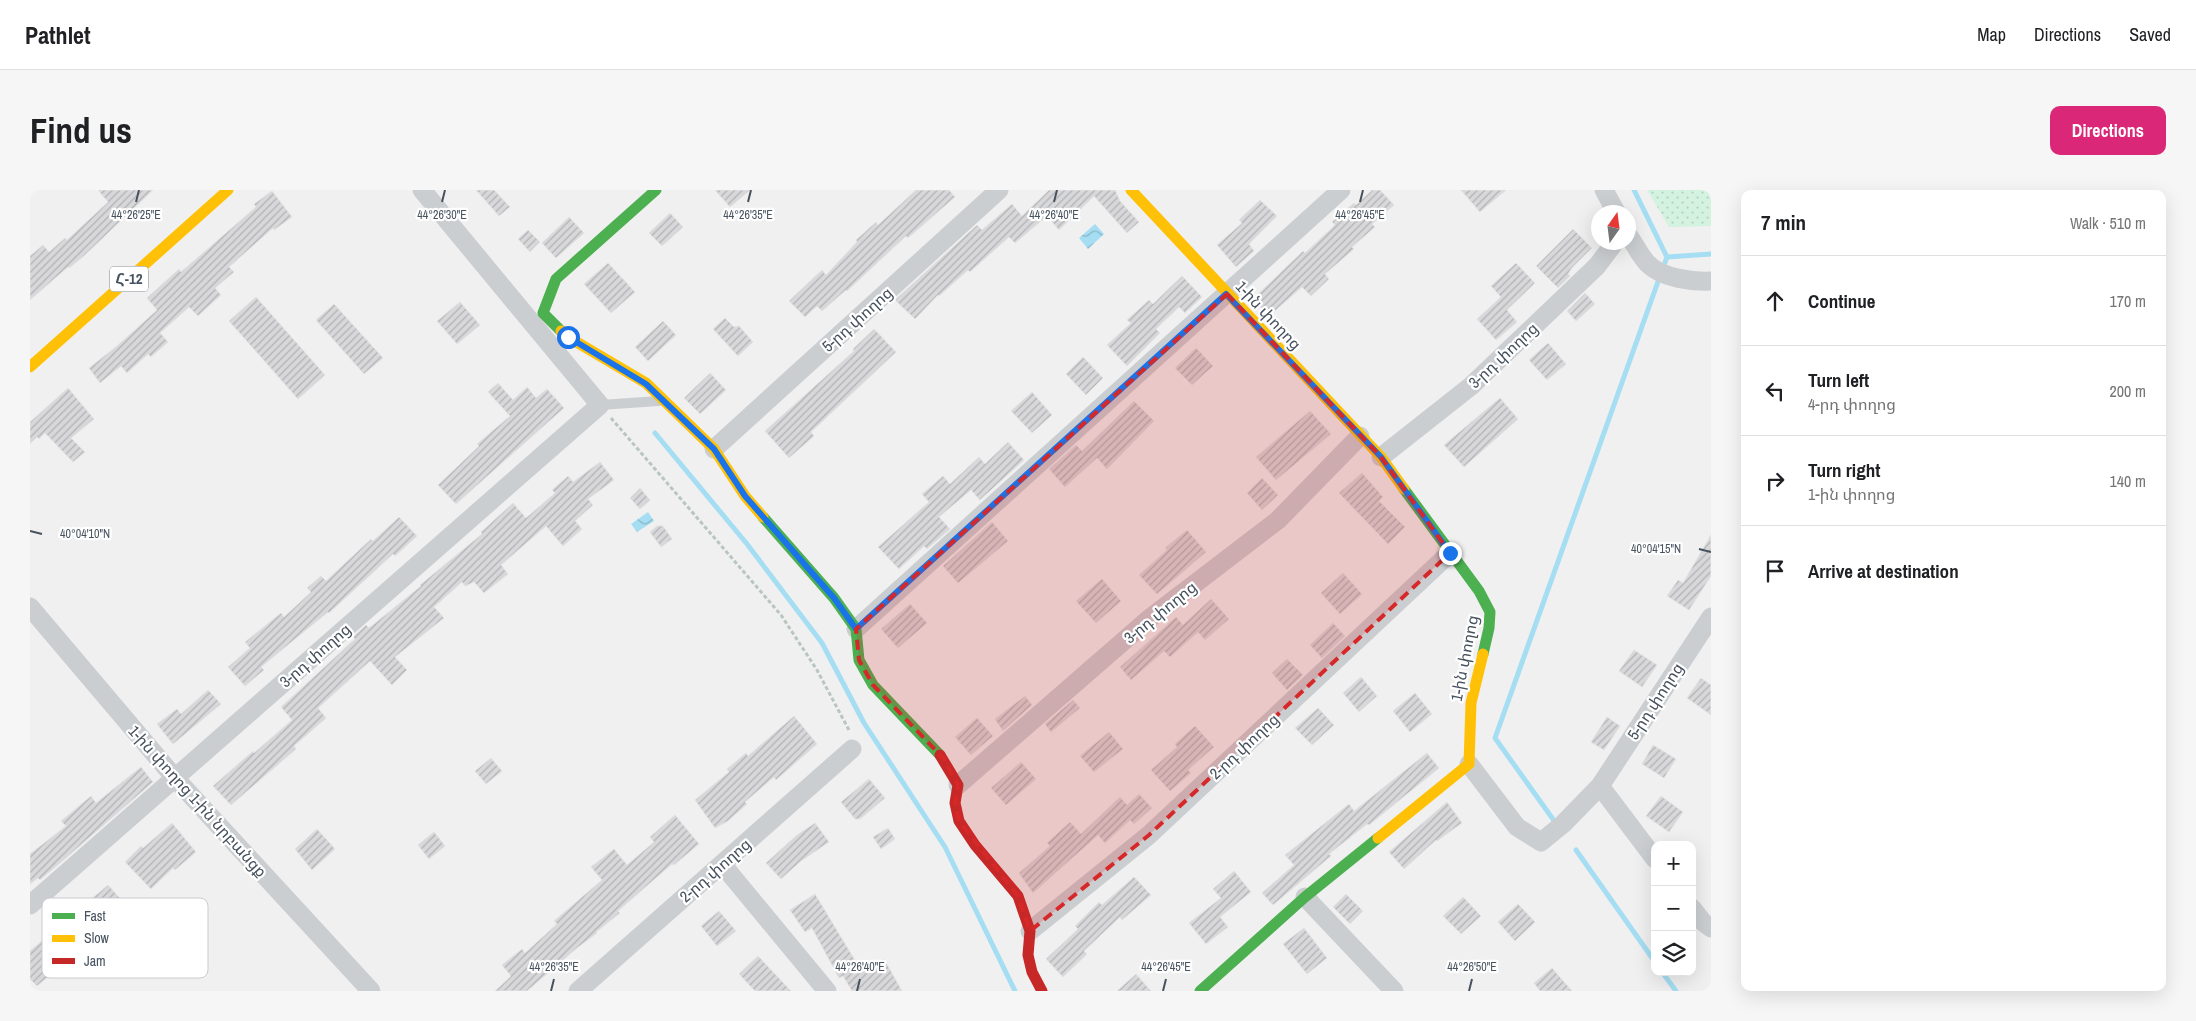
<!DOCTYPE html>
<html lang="en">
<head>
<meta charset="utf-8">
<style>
  body { margin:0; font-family:"Archivo Narrow","Noto Sans Armenian",sans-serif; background:#f6f6f6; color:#202124 }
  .controls { position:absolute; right:15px; bottom:15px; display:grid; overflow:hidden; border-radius:10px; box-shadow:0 5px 20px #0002 }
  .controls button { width:45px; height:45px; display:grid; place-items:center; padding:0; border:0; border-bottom:1px solid #e0e0e0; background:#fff; color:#202124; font:25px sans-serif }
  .compass { position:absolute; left:1561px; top:15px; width:45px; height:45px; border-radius:50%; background:#fff; box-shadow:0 5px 20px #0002; rotate:14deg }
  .stop { position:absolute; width:15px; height:15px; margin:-11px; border:4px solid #1a73e8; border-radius:50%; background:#fff }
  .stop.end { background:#1a73e8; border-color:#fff; box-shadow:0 1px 5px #0008 }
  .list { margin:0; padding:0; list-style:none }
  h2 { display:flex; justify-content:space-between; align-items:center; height:65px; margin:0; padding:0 20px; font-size:21px }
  h2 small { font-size:16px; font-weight:400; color:#757577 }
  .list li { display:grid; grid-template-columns:32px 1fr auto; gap:15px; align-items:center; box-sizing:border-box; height:90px; padding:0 20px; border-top:1px solid #e0e0e0 }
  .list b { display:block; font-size:19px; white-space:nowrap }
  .list p { margin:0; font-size:16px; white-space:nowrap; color:#757577 }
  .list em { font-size:16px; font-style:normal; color:#757577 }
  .icon { flex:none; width:28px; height:28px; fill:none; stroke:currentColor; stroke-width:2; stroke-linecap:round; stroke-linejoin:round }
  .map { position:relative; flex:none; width:1681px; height:801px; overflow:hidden; border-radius:10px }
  header { display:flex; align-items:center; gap:30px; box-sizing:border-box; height:70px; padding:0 25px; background:#fff; border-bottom:1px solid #e0e0e0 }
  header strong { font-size:24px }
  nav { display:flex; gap:28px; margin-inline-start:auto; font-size:18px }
  .intro { display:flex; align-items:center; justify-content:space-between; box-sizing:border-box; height:120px; padding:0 30px }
  h1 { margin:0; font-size:35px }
  .button { padding:12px 22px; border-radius:10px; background:#db2777; color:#fff; font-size:18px; font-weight:700 }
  main { display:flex; gap:30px; padding:0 30px }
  aside { flex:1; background:#fff; border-radius:10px; box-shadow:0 5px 20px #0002 }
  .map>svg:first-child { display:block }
</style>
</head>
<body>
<header>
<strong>Pathlet</strong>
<nav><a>Map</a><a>Directions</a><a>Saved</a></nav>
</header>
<div class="intro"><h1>Find us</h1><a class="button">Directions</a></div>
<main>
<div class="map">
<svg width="1681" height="801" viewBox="0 0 1681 801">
  <defs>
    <pattern id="grass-dots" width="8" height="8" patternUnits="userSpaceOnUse" patternTransform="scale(1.25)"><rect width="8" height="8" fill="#d3f2e0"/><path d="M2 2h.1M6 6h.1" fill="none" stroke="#b6d1c3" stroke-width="1.8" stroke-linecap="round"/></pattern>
    <pattern id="water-waves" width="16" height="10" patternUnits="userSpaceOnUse" patternTransform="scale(1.25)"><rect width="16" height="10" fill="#a5def2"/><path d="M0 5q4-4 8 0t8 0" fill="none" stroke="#88b7c7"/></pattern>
    <pattern id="building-hatch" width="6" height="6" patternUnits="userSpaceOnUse" patternTransform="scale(1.25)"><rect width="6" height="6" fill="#d8d8da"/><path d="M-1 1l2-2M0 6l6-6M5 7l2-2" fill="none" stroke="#b1b2b4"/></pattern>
  </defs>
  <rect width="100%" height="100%" fill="#f1f0f0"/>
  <path fill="url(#grass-dots)" d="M 1617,0 L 1681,0 L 1681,36 L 1639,37 Z"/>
  <path fill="url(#water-waves)" d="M 1065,34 L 1074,44 L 1058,59 L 1049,48 Z
    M 618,322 L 624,331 L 607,342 L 601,334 Z"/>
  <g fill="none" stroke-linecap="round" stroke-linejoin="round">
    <path stroke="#a5def2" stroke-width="5" d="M 1604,0 L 1637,67 L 1633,78
      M 1637,67 L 1681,64
      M 625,243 L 717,354 L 792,453 L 834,533 L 915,657 L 985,801
      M 1525,632 L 1465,548 L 1630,86
      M 1546,660 L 1625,772
      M 1632,782 L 1646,801"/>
  </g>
  <path fill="url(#building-hatch)" stroke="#e2e2e3" d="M 68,0 L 123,0 L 55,65 L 39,78 L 38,77 L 0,110 L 0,66 L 13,55 L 19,62 L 35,48 L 37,50 L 78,12 Z
    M 446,0 L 464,0 L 480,17 L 469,26 Z
    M 685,0 L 720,0 L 700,17 Z
    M 886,0 L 919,0 L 925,7 L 878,48 L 876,46 L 817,101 L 816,100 L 792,121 L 787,116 L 775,127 L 759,111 L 792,80 L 796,85 L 827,52 L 826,50 L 846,32 L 848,35 Z
    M 1019,0 L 1085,0 L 1090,11 L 1109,32 L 1097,43 L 1064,6 L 1029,40 L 1017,26 L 985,53 L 979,47 L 940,82 L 938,80 L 909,106 L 908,105 L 885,129 L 865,110 L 947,35 L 952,40 L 982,14 L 992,26 Z
    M 1342,0 L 1350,0 L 1364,15 L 1342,34 L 1345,37 L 1322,57 L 1324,59 L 1295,84 L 1299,89 L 1281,106 L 1272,97 L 1239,126 L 1223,109 L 1273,61 L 1275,63 L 1305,35 L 1302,32 L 1324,13 L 1326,15 Z
    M 1431,0 L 1476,0 L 1450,22 Z
    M 242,1 L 262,27 L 244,40 L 243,38 L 199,77 L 204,82 L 185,98 L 191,105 L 168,126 L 159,117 L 130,143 L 138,152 L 121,167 L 118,164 L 97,183 L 91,176 L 70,193 L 59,178 L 87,156 L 127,120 L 117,108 L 149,79 L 151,82 L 226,17 L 224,14 Z
    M 1230,10 L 1247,26 L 1219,54 L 1224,61 L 1206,77 L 1187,55 L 1212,33 L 1209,30 Z
    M 640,23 L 653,37 L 632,56 L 619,43 Z
    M 539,27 L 554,43 L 526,68 L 512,53 Z
    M 1543,39 L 1562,58 L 1542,78 L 1538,84 L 1540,86 L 1528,98 L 1506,76 Z
    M 498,40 L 510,52 L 500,62 L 488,49 Z
    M 578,73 L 605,102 L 581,123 L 554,94 Z
    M 1486,73 L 1505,93 L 1477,120 L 1487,132 L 1466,150 L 1447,129 L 1471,107 L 1461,96 Z
    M 1152,86 L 1172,107 L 1155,123 L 1149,117 L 1126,139 L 1130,143 L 1097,176 L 1077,155 L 1101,133 L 1097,130 L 1119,110 L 1123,114 Z
    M 1555,103 L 1565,114 L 1546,131 L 1537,121 Z
    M 226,107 L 295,185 L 268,209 L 199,131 Z
    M 430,112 L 450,135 L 427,154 L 407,131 Z
    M 304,114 L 353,168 L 334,184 L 286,130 Z
    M 695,128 L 704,137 L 709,136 L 723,152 L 708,166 L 683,139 Z
    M 633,131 L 646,145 L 618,171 L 605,157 Z
    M 844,139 L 866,162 L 781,242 L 784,246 L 759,268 L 735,241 L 824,161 L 823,159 Z
    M 1518,153 L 1536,174 L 1517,190 L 1499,170 Z
    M 1166,158 L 1183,176 L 1162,195 L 1145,178 Z
    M 1053,167 L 1073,188 L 1056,205 L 1036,184 Z
    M 680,183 L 696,200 L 670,224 L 654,208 Z
    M 468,193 L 483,210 L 497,197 L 506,208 L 517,199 L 534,218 L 426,314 L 408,295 L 449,256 L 447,254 L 480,226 L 458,202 Z
    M 38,198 L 64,229 L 41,248 L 55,262 L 43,272 L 15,243 L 9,249 L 7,247 L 0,254 L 0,232 Z
    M 1002,202 L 1022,225 L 1002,243 L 981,221 Z
    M 1470,208 L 1488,229 L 1434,277 L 1414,255 Z
    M 1104,211 L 1124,231 L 1077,279 L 1067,268 L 1035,297 L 1019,279 L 1046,255 L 1052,261 Z
    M 1280,221 L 1301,244 L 1246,290 L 1226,267 Z
    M 978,252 L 994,270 L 950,310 L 941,300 L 909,327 L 920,339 L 897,359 L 894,356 L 869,379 L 848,357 L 899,312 L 892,304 L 913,286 L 920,294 L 949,267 L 955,274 Z
    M 570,272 L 584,290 L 558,309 L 563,315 L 545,331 L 552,339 L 533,356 L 516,336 L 471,375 L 478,384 L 454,403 L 444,392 L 435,396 L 432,392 L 404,417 L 414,428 L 365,467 L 377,480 L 362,495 L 340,471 L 288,518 L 296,528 L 264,556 L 266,559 L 201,615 L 183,596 L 223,561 L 224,563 L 262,530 L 251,517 L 325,449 L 323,447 L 336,435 L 339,438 L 391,396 L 390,395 L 452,344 L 451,342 L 483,313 L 496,328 L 525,303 L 522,300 L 538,286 L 543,292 Z
    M 1332,283 L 1353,307 L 1349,311 L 1375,337 L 1358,354 L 1309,303 Z
    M 1232,288 L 1248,305 L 1232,320 L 1217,303 Z
    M 610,298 L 620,310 L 610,319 L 600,308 Z
    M 369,327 L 387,346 L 365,366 L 363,364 L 299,423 L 298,422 L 231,477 L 234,480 L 215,496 L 198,477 L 220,458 L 215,452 L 251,423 L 254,427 L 281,402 L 277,398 L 291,386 L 296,391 L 341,349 L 343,351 Z
    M 962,332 L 978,351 L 928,393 L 913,376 Z
    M 627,336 L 633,336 L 642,349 L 631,357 L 620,342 Z
    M 1157,340 L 1176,362 L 1127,404 L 1109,385 L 1137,360 L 1135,358 Z
    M 1681,345 L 1681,386 L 1659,420 L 1637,406 L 1648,390 L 1653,393 Z
    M 1313,383 L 1332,404 L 1310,424 L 1291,403 Z
    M 1072,389 L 1091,411 L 1066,433 L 1046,411 Z
    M 1181,409 L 1199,429 L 1175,450 L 1168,442 L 1140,467 L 1134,461 L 1101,490 L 1090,477 L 1146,427 L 1153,435 Z
    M 880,414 L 897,433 L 868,458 L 851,439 Z
    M 1303,433 L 1315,446 L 1292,468 L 1280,455 Z
    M 1604,460 L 1627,475 L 1612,497 L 1589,481 Z
    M 1257,469 L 1273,485 L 1257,500 L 1242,483 Z
    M 1331,487 L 1347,506 L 1329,522 L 1313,503 Z
    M 1671,488 L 1681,495 L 1681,525 L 1657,508 Z
    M 178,500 L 191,514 L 143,554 L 127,534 L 147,519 L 151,524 Z
    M 1385,503 L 1402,524 L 1380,542 L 1363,521 Z
    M 995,506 L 1002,515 L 973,541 L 965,529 Z
    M 1043,510 L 1050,518 L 1021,542 L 1015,534 Z
    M 1288,518 L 1304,535 L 1282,555 L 1265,538 Z
    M 764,526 L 787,554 L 746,590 L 744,587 L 715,612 L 717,614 L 698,631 L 685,638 L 665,610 L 699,582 L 697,579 L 716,563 L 718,566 Z
    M 1577,527 L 1590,536 L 1574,560 L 1561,552 Z
    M 947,528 L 963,546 L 941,565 L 925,547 Z
    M 1165,536 L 1184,557 L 1158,580 L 1161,583 L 1140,601 L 1121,580 L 1147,557 L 1145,554 Z
    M 1079,542 L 1093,559 L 1064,582 L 1050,566 Z
    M 1623,555 L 1646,569 L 1634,588 L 1612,574 Z
    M 1397,563 L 1409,578 L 1339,635 L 1337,634 L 1299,664 L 1301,666 L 1243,715 L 1232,703 L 1264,675 L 1255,665 L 1319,614 L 1324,621 Z
    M 461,568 L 472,581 L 456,594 L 445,581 Z
    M 991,572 L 1006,589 L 976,615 L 961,598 Z
    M 111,577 L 123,592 L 29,674 L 10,690 L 8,688 L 0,694 L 0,664 L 36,636 L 31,631 L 61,606 L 66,613 Z
    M 839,589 L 855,608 L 830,629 L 825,629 L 811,612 Z
    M 1109,604 L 1122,618 L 1104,634 L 1100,630 L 1075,653 L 1068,645 L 1003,703 L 989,683 L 1020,656 L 1017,653 L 1040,632 L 1051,644 L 1090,607 L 1097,615 Z
    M 1631,606 L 1653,622 L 1639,642 L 1616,626 Z
    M 1417,612 L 1432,633 L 1407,651 L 1406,650 L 1374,679 L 1359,662 Z
    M 645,625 L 669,654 L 644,675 L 642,674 L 588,721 L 590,723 L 566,742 L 567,743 L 547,758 L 497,801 L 465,801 L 481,786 L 472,775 L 492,759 L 495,763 L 527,734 L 524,731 L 572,690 L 561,677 L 584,659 L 597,675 L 624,652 L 620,647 Z
    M 142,633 L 166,662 L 145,680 L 143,678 L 121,699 L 95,672 L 111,656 L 113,658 Z
    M 785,633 L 799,652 L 771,671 L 751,689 L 736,673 L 767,645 Z
    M 858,638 L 865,649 L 851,659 L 843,647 Z
    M 287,639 L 305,659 L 282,680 L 265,659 Z
    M 404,642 L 415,656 L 399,669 L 388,655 Z
    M 1204,681 L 1221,702 L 1190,727 L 1198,737 L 1176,754 L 1159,733 L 1191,708 L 1183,699 Z
    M 1104,687 L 1121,705 L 1092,730 L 1090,727 L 1054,761 L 1057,764 L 1033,787 L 1016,769 L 1048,739 L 1045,736 L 1069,712 L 1072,715 Z
    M 78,695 L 98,717 L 78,735 L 71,726 L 39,751 L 45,758 L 27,774 L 30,777 L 7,796 L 0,789 L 0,761 Z
    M 785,704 L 832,782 L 854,769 L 872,801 L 822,801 L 813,786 L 809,788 L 782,738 L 775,742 L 760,720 Z
    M 1316,704 L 1333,721 L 1320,734 L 1303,717 Z
    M 1433,707 L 1451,726 L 1431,744 L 1413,726 Z
    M 1488,714 L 1505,732 L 1485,751 L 1468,732 Z
    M 689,721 L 706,741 L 687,756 L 671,736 Z
    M 1274,738 L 1297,768 L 1277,784 L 1253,754 Z
    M 728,766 L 761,801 L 725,801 L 709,784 Z
    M 1522,778 L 1542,801 L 1510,801 L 1504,793 Z
    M 1106,784 L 1121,801 L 1087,801 Z"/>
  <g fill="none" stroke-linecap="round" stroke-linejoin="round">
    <path stroke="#b7c6c1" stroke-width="3" stroke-dasharray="4 2.5" stroke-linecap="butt" d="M 581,228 L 751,425 L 787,480 L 820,542"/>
    <path stroke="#cbced1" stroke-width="10" d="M 570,215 L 629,211"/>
    <path stroke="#cbced1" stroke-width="19" d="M 1574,0 L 1586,22
      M 1598,45 C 1605,54 1610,66 1618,74 C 1632,88 1662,92 1681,91
      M 684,259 L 969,0
      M 1351,267 L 1441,196 L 1567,76 L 1585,52
      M 0,417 L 145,588 L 341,801
      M 826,439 L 1311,0
      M 1439,574 L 1487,637 L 1511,652 L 1533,634 L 1570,596 L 1681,427
      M 928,595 L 1120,428 L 1248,330 L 1330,246
      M 1570,596 L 1625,669
      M 692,674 L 797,801
      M 1275,707 L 1364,801
      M 0,715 L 570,215 L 392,0
      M 1662,718 L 1673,732 L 1681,738
      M 1000,741 L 1119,645 L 1420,363
      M 548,801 L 822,559"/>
    <path stroke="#4caf50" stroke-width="11" d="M 531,141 L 513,123 L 526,89 L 626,0
      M 1374,299 L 1449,401 L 1460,422 L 1459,438 L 1453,464
      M 733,327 L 804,408 L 826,439 L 829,470 L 843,495 L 910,565
      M 1170,801 L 1275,707 L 1348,648"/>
    <path stroke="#ffc107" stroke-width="11" d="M 1101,0 L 1351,267 L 1374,299
      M 531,141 L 538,147 L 616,193 L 684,259 L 715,306 L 733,327
      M 0,177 L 198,0
      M 1348,648 L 1439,574 L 1441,513 L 1453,464"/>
    <path stroke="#c62828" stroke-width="11" d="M 910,565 L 928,595 L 925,613 L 929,631 L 945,655 L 988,706 L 1000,741 L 998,765 L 1002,782 L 1012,801"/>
  </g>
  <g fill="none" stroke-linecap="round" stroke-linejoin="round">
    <path stroke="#1a73e8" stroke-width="6" d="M 538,147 L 616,194 L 684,259 L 715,306 L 804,408 L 826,439 L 1196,104 L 1351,267 L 1420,363"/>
  </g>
  <path fill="#d62828" fill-opacity="0.2" stroke="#d62828" stroke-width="4" stroke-dasharray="10 6" stroke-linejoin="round" d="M 1197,104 L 1351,267 L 1420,363 L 1119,645 L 1000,741 L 988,706 L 929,631 L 925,613 L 928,595 L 914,569 L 843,495 L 829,470 L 826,439 Z"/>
  <path fill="none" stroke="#46525e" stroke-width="2" d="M 106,12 L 109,0M 412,12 L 415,0M 718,12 L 721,0M 1024,12 L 1027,0M 1330,12 L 1333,0M 0,341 L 12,344M 1669,359 L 1681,362M 521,801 L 524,789M 827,801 L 830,789M 1133,801 L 1136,789M 1439,801 L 1442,789"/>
  <g text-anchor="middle" stroke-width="4.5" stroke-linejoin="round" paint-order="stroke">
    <rect fill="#fff" stroke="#7e868e" stroke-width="1" x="80" y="76.5" width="38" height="25" rx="4"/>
    <g font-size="15" font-weight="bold" fill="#46525e">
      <text x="99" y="94">Հ-12</text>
    </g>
    <g font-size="16" fill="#46525e" stroke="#fff">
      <text transform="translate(1239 125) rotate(47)" y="6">1-ին փողոց</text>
      <text transform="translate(827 129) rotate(-42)" y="6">5-րդ փողոց</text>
      <text transform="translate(1473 165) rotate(-43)" y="6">3-րդ փողոց</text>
      <text transform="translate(1130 422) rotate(-39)" y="6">3-րդ փողոց</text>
      <text transform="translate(285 465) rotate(-41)" y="6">3-րդ փողոց</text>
      <text transform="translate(1434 468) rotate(-79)" y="6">1-ին փողոց</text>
      <text transform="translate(1625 511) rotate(-57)" y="6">5-րդ փողոց</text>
      <text transform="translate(1214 556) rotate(-43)" y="6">2-րդ փողոց</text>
      <text transform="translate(168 611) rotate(48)" y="6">1-ին փողոց 1-ին նրբանցք</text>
      <text transform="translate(685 680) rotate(-41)" y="6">2-րդ փողոց</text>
    </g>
  </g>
  <rect x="12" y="708" width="166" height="80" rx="8" fill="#fff" stroke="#c8cbcf" stroke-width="1"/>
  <rect x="22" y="723" width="23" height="6" fill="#4caf50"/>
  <rect x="22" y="745" width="23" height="7" fill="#ffc107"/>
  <rect x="22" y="768" width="23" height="6" fill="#c62828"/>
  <g font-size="14" fill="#46525e">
    <text x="54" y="731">Fast</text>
    <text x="54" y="753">Slow</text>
    <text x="54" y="776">Jam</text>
  </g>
  <g font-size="12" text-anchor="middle" fill="#46525e" stroke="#fff" stroke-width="4.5" stroke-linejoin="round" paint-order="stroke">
    <text x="412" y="29">44°26'30"E</text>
    <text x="718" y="29">44°26'35"E</text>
    <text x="1024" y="29">44°26'40"E</text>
    <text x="1330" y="29">44°26'45"E</text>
    <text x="106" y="29">44°26'25"E</text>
    <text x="55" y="348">40°04'10"N</text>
    <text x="1626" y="363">40°04'15"N</text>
    <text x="524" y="781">44°26'35"E</text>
    <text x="830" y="781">44°26'40"E</text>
    <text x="1136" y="781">44°26'45"E</text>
    <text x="1442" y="781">44°26'50"E</text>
  </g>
</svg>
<div class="controls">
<button>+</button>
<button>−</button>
<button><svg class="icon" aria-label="layers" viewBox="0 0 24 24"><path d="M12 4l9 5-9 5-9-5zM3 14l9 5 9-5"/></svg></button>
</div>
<svg class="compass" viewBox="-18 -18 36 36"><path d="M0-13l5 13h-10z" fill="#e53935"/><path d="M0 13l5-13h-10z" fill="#757577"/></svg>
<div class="stop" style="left:538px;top:147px"></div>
<div class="stop end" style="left:1420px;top:363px"></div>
</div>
<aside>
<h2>7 min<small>Walk · 510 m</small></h2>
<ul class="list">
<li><svg class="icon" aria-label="ahead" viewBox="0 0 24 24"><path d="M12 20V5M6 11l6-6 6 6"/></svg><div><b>Continue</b></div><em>170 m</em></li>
<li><svg class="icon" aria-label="left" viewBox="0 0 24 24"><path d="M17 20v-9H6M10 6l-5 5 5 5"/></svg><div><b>Turn left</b><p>4-րդ փողոց</p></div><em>200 m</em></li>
<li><svg class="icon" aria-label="right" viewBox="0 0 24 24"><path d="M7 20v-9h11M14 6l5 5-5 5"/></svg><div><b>Turn right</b><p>1-ին փողոց</p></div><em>140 m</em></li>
<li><svg class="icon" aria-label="arrive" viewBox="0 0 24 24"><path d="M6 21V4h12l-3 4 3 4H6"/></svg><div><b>Arrive at destination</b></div></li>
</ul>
</aside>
</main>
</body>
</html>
